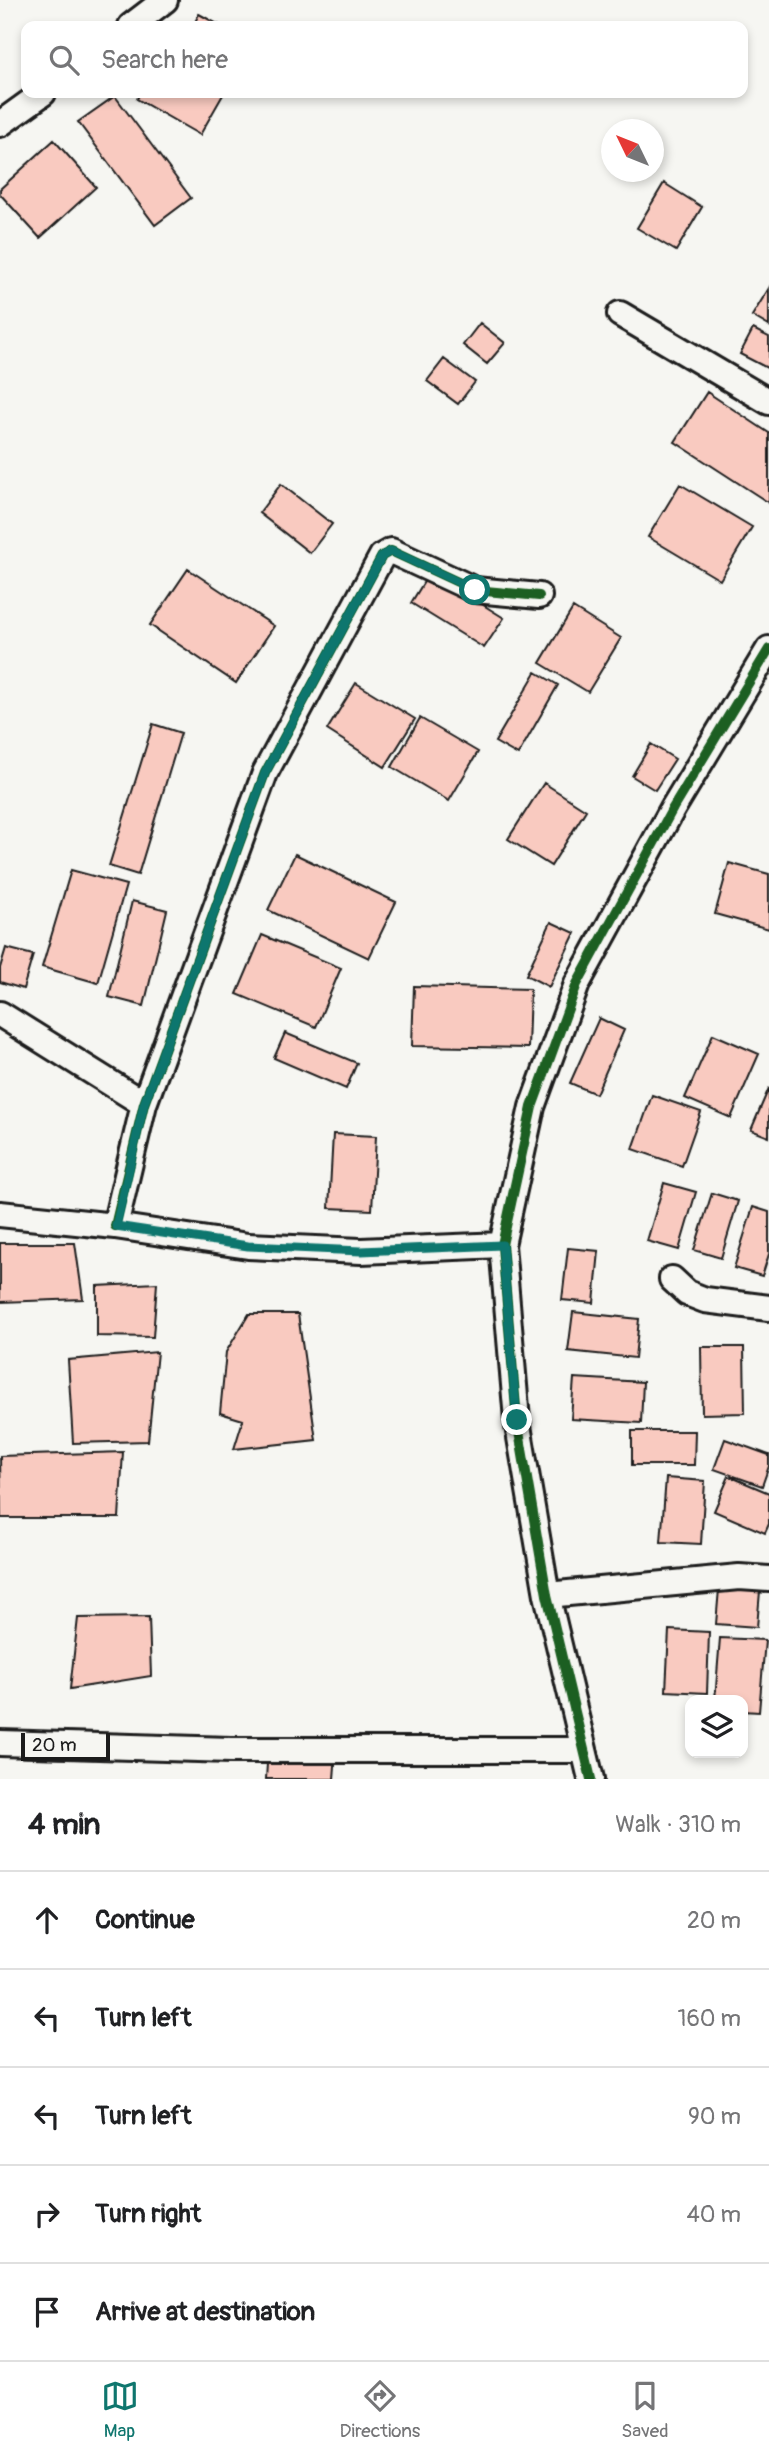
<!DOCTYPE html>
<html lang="en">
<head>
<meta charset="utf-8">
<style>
  body { margin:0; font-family:Pangolin,sans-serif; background:#f2f2f2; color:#202124 }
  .controls { position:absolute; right:21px; bottom:21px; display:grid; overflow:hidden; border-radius:14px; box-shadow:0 4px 10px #0003 }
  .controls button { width:63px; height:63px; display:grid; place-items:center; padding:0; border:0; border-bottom:2px solid #e0e0e0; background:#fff; color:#202124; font:35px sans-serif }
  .compass { position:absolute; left:601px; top:119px; width:63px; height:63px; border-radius:50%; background:#fff; box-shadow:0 4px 10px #0003; rotate:313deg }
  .scale { position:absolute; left:21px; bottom:18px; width:89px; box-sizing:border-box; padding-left:7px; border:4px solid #1c1c1c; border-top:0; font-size:19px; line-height:24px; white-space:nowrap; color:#1c1c1c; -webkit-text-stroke:5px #f6f6f2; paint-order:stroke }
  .stop { position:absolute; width:21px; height:21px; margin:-16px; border:5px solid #0f766e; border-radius:50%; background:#fff }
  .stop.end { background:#0f766e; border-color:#fff; box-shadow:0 2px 7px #0008 }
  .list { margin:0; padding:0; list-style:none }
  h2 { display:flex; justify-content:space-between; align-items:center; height:91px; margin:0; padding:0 28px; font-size:30px }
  h2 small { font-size:23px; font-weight:400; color:#757577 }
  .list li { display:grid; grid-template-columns:46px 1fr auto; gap:21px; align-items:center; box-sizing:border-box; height:98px; padding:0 28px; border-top:2px solid #e0e0e0 }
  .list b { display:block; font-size:26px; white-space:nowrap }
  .list em { font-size:23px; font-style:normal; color:#757577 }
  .icon { flex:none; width:38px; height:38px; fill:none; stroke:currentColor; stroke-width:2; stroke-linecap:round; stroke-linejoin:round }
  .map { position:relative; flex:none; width:769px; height:1779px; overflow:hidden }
  .search { position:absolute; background:#fff; box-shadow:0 4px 10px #0003; left:21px; right:21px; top:21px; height:77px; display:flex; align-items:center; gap:18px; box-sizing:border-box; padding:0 24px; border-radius:14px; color:#757577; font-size:26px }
  .sheet { height:581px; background:#fff }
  nav { display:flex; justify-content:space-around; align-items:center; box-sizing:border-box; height:98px; border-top:2px solid #e0e0e0; background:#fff; font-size:19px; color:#757577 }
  nav a { display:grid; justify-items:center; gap:4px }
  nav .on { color:#0f766e }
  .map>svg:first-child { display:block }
</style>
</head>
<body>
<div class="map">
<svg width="769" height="1779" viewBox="0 0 769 1779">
  <rect width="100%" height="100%" fill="#f6f6f2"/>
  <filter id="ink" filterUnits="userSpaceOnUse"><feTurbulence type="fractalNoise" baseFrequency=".0143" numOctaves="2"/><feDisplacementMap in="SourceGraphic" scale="14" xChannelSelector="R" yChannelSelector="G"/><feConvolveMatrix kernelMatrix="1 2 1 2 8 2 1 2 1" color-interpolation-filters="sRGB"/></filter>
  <g filter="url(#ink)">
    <path fill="#f9cac0" stroke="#1c1c1c" stroke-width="2" d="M 199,14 L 221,26 L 193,26 Z
      M 140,93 L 224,93 L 200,135 L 137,99 Z
      M 115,96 L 191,198 L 155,225 L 78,122 Z
      M 54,140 L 96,187 L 40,238 L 0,194 L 0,189 Z
      M 664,183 L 702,207 L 676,251 L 637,228 Z
      M 769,288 L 769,326 L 752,316 Z
      M 480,323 L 505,343 L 487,364 L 463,345 Z
      M 753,329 L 769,337 L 769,369 L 740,354 Z
      M 444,359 L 475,382 L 458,404 L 427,381 Z
      M 707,392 L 769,433 L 769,503 L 675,442 Z
      M 281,484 L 332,524 L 310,553 L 259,513 Z
      M 680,484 L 752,527 L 720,580 L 648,537 Z
      M 188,569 L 274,626 L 236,683 L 150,625 Z
      M 430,572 L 504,618 L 484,648 L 411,603 Z
      M 573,608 L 621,638 L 588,692 L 540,663 Z
      M 536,672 L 558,685 L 518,755 L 495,742 Z
      M 356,683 L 415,719 L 385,767 L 327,730 Z
      M 420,718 L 478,752 L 449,801 L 392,767 Z
      M 153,724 L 181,733 L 138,875 L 109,866 Z
      M 651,744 L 675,759 L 655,790 L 632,776 Z
      M 544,783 L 586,810 L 551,866 L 508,839 Z
      M 295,854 L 396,902 L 369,958 L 268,910 Z
      M 729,863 L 769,874 L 769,929 L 715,914 Z
      M 71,870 L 126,885 L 98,983 L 42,967 Z
      M 132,901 L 167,910 L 144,1006 L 109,997 Z
      M 551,922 L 575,933 L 549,987 L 526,975 Z
      M 262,935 L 341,968 L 316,1027 L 237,994 Z
      M 6,948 L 33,955 L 23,989 L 0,982 L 0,968 Z
      M 414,986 L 530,989 L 528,1048 L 412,1046 Z
      M 599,1018 L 624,1030 L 596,1094 L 570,1083 Z
      M 285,1033 L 357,1063 L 346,1089 L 274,1058 Z
      M 713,1034 L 759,1054 L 731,1118 L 685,1098 Z
      M 769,1088 L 769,1137 L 751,1130 Z
      M 652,1095 L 701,1112 L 682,1166 L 633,1149 Z
      M 333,1134 L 376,1136 L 372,1210 L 329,1208 Z
      M 664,1183 L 696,1192 L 679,1250 L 647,1241 Z
      M 712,1193 L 738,1201 L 721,1258 L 694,1250 Z
      M 753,1207 L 769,1212 L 769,1254 L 762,1276 L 734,1268 Z
      M 0,1243 L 75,1243 L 83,1299 L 0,1302 Z
      M 568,1248 L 599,1251 L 594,1303 L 562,1300 Z
      M 157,1283 L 153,1337 L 97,1336 L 97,1286 Z
      M 573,1312 L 639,1319 L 635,1358 L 568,1351 Z
      M 249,1314 L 298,1314 L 316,1440 L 234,1449 L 243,1420 L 220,1413 L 226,1352 Z
      M 701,1347 L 744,1347 L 745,1413 L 702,1414 Z
      M 157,1352 L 148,1441 L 73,1443 L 68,1360 Z
      M 574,1378 L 643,1382 L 641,1423 L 571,1419 Z
      M 632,1431 L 695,1431 L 694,1465 L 632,1465 Z
      M 725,1439 L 769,1455 L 769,1466 L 762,1486 L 714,1469 Z
      M 123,1452 L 119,1518 L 1,1518 L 0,1456 Z
      M 729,1476 L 769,1493 L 769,1524 L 765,1533 L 714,1511 Z
      M 666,1478 L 705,1481 L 701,1544 L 661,1542 Z
      M 719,1589 L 760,1591 L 757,1627 L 716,1624 Z
      M 149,1617 L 151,1676 L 70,1689 L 78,1618 Z
      M 669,1630 L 709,1632 L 707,1693 L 666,1691 Z
      M 720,1638 L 765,1640 L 759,1712 L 743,1711 L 743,1700 L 715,1700 Z
      M 268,1748 L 336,1753 L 334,1779 L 266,1779 Z"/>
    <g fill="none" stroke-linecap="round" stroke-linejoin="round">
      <g stroke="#1c1c1c" stroke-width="30">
        <path id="minor" d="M 131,26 L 165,0
          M 0,124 L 43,93
          M 620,314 L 769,402
          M 0,1014 L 144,1104
          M 0,1214 L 115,1226 L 248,1246 L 361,1251 L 502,1245
          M 115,1226 L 144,1104 L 265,773 L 382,556 L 391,551 L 475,590 L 539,596
          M 672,1279 L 687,1293 L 705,1300 L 769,1308
          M 547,1595 L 739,1577 L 769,1579
          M 0,1743 L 231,1750 L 583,1750
          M 591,1779 L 547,1595 L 517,1420 L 502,1245 L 532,1107 L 577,984 L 673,808 L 769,649"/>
      </g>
      <use href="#minor" stroke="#f6f6f2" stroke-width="24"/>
      <g stroke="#f6f6f2" stroke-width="15">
        <path id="cycleway" d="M 115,1226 L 144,1104 L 265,773 L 382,556 L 391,551 L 475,590 L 539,596
          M 591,1779 L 547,1595 L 517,1420 L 502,1245 L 532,1107 L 577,984 L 673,808 L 769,649"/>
      </g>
      <use href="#cycleway" stroke="#1b5e20" stroke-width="10"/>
    </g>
  </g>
  <g fill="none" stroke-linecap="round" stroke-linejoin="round" filter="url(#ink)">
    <path stroke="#0f766e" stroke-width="9" d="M 475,590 L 391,551 L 382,556 L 265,773 L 144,1104 L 116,1226 L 248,1246 L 361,1251 L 502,1245 L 517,1420"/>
  </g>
</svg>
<div class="controls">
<button><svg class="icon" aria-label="layers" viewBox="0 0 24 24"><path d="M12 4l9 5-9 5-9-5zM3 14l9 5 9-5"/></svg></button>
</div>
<svg class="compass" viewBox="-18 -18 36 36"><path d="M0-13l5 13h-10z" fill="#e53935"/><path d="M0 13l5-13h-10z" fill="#757577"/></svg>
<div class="scale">20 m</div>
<div class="stop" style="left:475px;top:590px"></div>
<div class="stop end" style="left:517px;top:1420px"></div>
<div class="search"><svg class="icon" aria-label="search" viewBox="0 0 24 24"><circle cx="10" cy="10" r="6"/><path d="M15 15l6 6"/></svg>Search here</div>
</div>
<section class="sheet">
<h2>4 min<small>Walk · 310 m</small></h2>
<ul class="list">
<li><svg class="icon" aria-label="ahead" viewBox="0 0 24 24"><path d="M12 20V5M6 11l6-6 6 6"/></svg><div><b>Continue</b></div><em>20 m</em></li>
<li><svg class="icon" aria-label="left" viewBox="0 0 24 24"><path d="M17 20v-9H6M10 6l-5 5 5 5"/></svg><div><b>Turn left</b></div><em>160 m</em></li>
<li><svg class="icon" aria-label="left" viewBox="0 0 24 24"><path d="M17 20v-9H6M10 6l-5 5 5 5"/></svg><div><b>Turn left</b></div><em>90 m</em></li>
<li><svg class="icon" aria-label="right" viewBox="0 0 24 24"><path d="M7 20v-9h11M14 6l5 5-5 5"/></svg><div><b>Turn right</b></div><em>40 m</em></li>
<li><svg class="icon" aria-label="arrive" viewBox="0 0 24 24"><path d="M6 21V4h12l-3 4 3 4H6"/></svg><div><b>Arrive at destination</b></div></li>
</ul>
</section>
<nav>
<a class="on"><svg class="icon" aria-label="map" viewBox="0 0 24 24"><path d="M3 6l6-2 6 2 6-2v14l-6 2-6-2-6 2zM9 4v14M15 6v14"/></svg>Map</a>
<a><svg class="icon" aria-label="directions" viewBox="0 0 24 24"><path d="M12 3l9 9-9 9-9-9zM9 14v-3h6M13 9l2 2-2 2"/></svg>Directions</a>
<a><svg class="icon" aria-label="saved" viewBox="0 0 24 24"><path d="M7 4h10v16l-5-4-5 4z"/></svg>Saved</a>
</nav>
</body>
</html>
